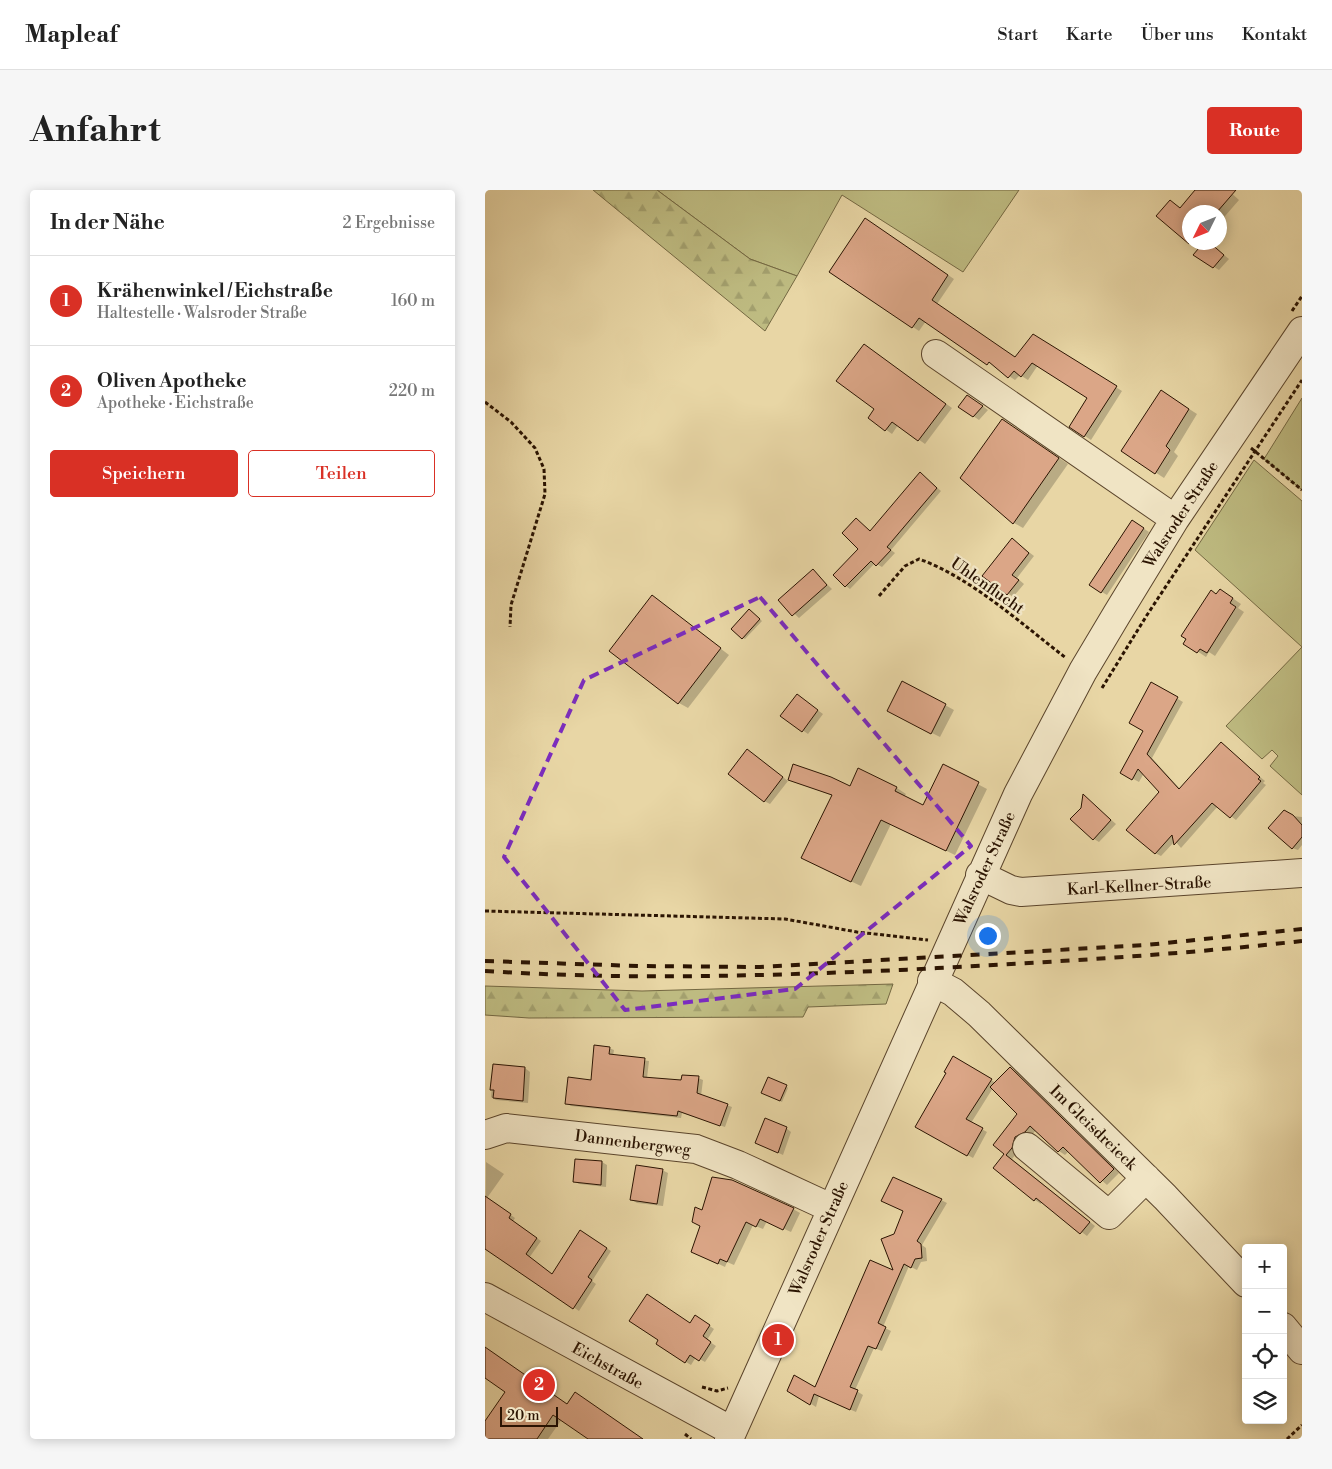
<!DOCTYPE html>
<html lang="de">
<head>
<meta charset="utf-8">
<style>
  body { margin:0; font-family:"Libre Bodoni",serif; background:#f6f6f6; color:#222 }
  .controls { position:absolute; right:15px; bottom:15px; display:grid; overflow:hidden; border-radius:5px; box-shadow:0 2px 12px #0003 }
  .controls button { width:45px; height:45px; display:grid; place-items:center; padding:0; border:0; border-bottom:1px solid #e0e0e0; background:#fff; color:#222; font:25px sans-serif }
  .compass { position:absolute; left:697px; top:15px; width:45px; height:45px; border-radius:50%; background:#fff; box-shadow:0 2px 12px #0003; rotate:227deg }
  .scale { position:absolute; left:15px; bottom:12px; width:58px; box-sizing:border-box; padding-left:5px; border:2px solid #2b1402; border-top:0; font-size:14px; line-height:18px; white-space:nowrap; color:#2b1402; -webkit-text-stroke:4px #f0e4c4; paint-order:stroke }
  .you { position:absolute; left:502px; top:745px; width:18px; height:18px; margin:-12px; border:4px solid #fff; border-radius:50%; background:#1a73e8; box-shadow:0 0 0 8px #1a73e833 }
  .badge { display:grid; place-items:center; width:32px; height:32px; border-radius:50%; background:#d93025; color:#fff; font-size:16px; font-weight:700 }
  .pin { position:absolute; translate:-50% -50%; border:2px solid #fff; box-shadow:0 1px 5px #0006 }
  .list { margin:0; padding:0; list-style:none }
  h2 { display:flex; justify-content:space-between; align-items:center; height:65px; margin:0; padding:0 20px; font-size:21px }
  h2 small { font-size:16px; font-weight:400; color:#767676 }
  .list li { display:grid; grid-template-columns:32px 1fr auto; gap:15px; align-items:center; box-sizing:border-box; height:90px; padding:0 20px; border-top:1px solid #e0e0e0 }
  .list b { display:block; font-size:19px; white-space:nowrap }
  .list p { margin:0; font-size:16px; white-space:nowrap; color:#767676 }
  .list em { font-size:16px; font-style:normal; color:#767676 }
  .actions { display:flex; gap:10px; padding:15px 20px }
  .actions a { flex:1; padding:11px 0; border:1px solid #d93025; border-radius:5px; text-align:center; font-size:18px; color:#d93025 }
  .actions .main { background:#d93025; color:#fff }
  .icon { flex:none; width:28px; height:28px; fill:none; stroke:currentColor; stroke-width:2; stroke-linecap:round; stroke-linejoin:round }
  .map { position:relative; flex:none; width:817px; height:1249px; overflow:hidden; border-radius:5px }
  header { display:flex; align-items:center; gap:30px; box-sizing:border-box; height:70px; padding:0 25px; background:#fff; border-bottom:1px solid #e0e0e0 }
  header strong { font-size:24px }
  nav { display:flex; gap:28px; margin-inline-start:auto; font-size:18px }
  .intro { display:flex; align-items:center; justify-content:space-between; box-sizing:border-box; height:120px; padding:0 30px }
  h1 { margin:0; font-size:35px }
  .button { padding:12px 22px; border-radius:5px; background:#d93025; color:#fff; font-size:18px; font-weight:700 }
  main { display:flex; gap:30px; padding:0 30px }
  aside { flex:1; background:#fff; border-radius:5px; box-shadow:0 2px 12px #0003 }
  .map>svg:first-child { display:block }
</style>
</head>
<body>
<header>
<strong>Mapleaf</strong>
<nav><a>Start</a><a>Karte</a><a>Über uns</a><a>Kontakt</a></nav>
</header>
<div class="intro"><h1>Anfahrt</h1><a class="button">Route</a></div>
<main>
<aside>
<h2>In der Nähe<small>2 Ergebnisse</small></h2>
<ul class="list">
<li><span class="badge">1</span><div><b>Krähenwinkel / Eichstraße</b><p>Haltestelle · Walsroder Straße</p></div><em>160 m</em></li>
<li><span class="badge">2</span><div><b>Oliven Apotheke</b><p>Apotheke · Eichstraße</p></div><em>220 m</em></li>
</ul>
<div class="actions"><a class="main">Speichern</a><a>Teilen</a></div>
</aside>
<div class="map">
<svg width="817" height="1249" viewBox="0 0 817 1249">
  <defs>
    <pattern id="forest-firs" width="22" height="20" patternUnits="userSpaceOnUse" patternTransform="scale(1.25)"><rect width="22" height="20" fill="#bebb81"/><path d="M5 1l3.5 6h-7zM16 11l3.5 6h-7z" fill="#a3a06e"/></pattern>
  </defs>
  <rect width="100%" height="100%" fill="#e8d6a5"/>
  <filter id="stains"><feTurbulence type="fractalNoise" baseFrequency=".004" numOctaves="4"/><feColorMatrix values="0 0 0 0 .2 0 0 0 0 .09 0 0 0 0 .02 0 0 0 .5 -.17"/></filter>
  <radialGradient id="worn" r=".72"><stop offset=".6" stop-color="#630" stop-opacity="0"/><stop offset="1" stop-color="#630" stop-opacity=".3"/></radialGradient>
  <path fill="#bebb81" stroke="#746842" d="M 172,0 L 534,0 L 478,82 L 357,5 L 312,86 L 265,69 Z
    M 817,208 L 817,300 L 779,269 Z
    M 769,270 L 817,311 L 817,605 L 785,576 L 793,566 L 787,560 L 777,569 L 741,536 L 817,457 L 710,360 Z"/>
  <path fill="url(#forest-firs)" stroke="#746842" d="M 108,0 L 172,0 L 265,69 L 312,86 L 280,141 Z
    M 408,794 L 401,814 L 323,817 L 318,827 L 44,828 L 0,825 L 0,796 L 157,801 Z"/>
  <path fill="#0003" d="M 711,0 L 743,0 L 754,10 L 734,33 L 734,22 L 704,22 L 704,52 L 673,26 L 685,11 L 696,18 Z
    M 386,33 L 469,89 L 452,114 L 530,168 L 555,149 L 637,201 L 606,250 L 585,236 L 603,207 L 553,175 L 543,190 L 535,185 L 530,190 L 441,131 L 434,141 L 428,137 L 345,81 Z
    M 705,52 L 723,52 L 744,69 L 734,80 L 710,65 L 715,59 Z
    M 379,155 L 467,218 L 440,254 L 413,235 L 407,244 L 385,228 L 391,219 Z
    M 684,206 L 712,224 L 689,262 L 693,266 L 679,288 L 638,261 Z
    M 488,209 L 503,220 L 494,230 L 475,217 Z
    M 518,230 L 583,274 L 538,338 L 529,333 Z
    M 440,287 L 456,301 L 406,360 L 410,363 L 397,377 L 390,373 L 365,399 L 361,396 L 375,359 L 371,330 L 386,341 Z
    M 652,334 L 664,342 L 622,405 L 605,395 Z
    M 532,353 L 549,366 L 532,388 L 539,394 L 528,407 L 499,385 Z
    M 328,381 L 347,399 L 314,428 L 295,410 Z
    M 743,405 L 756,414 L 753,418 L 759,422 L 730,466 L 724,462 L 721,467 L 700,453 Z
    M 176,413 L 244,465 L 203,518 L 194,513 Z
    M 267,422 L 277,431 L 260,449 L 258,448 Z
    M 418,492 L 469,520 L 455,547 L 411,525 Z
    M 667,494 L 698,512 L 667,568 L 695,599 L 736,554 L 780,591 L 778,593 L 781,595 L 751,630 L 733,616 L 696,658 L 690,651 L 676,666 L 670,663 L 676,602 L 659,583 L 654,592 L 637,583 L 659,540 Z
    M 317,509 L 338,524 L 323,544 L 297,526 Z
    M 268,564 L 303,591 L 285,614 L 279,611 Z
    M 458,576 L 502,599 L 470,665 L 406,634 L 376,696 L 327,673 L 348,606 L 304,589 L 365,598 L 374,580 L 412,598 L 421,604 L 419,607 L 439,617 Z
    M 599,606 L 631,634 L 614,652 L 609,649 L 597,619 Z
    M 807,626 L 817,627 L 817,655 L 813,660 L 807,658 Z
    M 124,858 L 129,860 L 128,866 L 164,871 L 162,888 L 197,891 L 213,888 L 218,890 L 216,906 L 247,917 L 240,937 L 197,923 L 196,928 L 86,916 L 81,913 L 107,891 Z
    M 469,868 L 511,893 L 525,878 L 532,882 L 634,983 L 622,995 L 584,961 L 580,965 L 574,961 L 551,940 L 527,969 L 610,1036 L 602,1046 L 557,1012 L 556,1014 L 550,1010 L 510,978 L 521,964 L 534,924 L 508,898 L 486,933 L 502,942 L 488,968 L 431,936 L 463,883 Z
    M 9,875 L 40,878 L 45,882 L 43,913 L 11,910 L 6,907 Z
    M 301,896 L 303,898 L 297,912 L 280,904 Z
    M 301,938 L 306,942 L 298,965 L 277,955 Z
    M 91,970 L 117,972 L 122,975 L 121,997 L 94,994 L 89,991 Z
    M 1,972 L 19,984 L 2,1008 L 30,1028 L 28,1031 L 56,1051 L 44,1068 L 68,1085 L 100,1044 L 126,1061 L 107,1091 L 111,1094 L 94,1121 L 3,1059 L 0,1052 Z
    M 177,980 L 183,983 L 178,1016 L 152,1013 L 147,1010 Z
    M 456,1010 L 462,1013 L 437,1055 L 441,1058 L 442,1071 L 436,1072 L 432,1080 L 424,1076 L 398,1137 L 406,1141 L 397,1161 L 389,1158 L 370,1200 L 378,1205 L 371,1222 L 334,1206 L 331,1217 L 304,1200 L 330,1199 L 410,1083 L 410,1045 Z
    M 308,1019 L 315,1023 L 306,1042 L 282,1031 L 278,1039 L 268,1035 L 249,1075 L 242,1072 L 240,1077 L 215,1065 L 218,1022 Z
    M 216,1130 L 229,1139 L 222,1150 L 231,1156 L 220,1172 L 211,1167 L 206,1175 L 201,1172 Z
    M 0,1158 L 83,1215 L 158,1249 L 106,1249 L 77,1229 L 63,1249 L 0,1249 L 0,1233 L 22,1202 L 0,1187 Z"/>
  <path fill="#dba687" stroke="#2b1402" d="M 710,0 L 751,0 L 732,22 L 704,22 L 704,54 L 671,26 L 685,10 L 695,18 Z
    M 380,28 L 463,85 L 447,110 L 530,167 L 548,144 L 632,196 L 599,247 L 584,237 L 602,208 L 547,173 L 536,187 L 529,181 L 523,188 L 504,172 L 502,175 L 434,128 L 427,138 L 344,82 Z
    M 719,52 L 724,52 L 739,65 L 728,78 L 708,65 Z
    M 379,154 L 461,214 L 433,251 L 407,232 L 400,241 L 383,228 L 389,219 L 351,191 Z
    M 676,200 L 704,219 L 681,256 L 685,260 L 670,284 L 636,261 Z
    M 482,205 L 498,216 L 488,227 L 473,217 Z
    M 517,229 L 574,268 L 528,334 L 475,288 Z
    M 435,282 L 452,298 L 402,357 L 406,360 L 391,376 L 386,371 L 360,397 L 348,385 L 373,359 L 357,343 L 371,328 L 385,341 Z
    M 647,330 L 659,338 L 616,403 L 604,395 Z
    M 527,348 L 544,363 L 527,385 L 534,390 L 522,405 L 497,386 Z
    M 328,379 L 342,395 L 307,426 L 293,410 Z
    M 735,399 L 748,408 L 745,413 L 751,417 L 722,463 L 715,459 L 712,463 L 698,454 L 701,449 L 696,446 L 726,400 L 731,404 Z
    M 167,405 L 236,458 L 193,514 L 124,461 Z
    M 264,419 L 275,429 L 257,449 L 246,439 Z
    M 417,491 L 461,514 L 446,544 L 402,521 Z
    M 666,492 L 693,507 L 662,564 L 694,599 L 736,552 L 775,587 L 773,589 L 776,591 L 745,628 L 727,613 L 689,655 L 687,645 L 670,664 L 641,640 L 674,602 L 653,579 L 647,590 L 635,583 L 658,541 L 644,533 Z
    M 312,504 L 333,520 L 317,542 L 295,526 Z
    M 262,559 L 298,587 L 279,612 L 243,584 Z
    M 308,574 L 346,587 L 365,596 L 373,578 L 412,597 L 410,601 L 438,615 L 458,574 L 494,592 L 461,661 L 396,630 L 366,692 L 316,668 L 347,605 L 303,590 Z
    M 598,604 L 626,630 L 608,650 L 585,629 L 596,618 Z
    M 799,620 L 808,625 L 817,635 L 817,647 L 807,659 L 783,638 Z
    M 109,855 L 125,857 L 124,864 L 160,868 L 158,887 L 196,890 L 197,885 L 214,886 L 212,903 L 243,914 L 235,936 L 193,921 L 192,926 L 80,914 L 83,887 L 106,890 Z
    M 468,866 L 507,889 L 481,929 L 498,938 L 482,966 L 430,937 L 461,883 L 459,882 Z
    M 8,874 L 40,877 L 38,911 L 8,908 L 9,900 L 5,900 Z
    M 525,877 L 629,979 L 615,993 L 578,957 L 573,962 L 545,936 L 540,942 L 530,947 L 527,958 L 521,965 L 605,1032 L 595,1044 L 551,1008 L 549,1011 L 508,978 L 519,964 L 508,955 L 532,924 L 505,897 Z
    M 283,887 L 302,895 L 295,911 L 276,903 Z
    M 280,928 L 302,937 L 293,963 L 270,953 Z
    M 90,969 L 117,971 L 116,995 L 88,992 Z
    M 151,975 L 178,979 L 172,1014 L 145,1010 Z
    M 227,987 L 247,990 L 309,1018 L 298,1040 L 275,1029 L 271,1037 L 261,1032 L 242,1072 L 235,1069 L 233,1074 L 206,1062 L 215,1036 L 207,1032 L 210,1017 L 217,1020 Z
    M 408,987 L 457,1009 L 432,1051 L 436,1054 L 437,1068 L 430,1069 L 426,1078 L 419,1074 L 393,1133 L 401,1137 L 391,1159 L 383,1156 L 365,1197 L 373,1200 L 365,1220 L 329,1204 L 325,1215 L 302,1201 L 309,1185 L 330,1197 L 385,1070 L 408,1080 L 396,1049 L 409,1044 L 418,1021 L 396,1011 Z
    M 0,1006 L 26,1024 L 24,1028 L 52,1048 L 41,1064 L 67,1084 L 95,1040 L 122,1058 L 103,1087 L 107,1090 L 88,1119 L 0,1059 Z
    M 162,1104 L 205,1133 L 210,1125 L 225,1135 L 218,1146 L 226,1152 L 214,1171 L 205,1165 L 200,1173 L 171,1154 L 173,1150 L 144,1131 Z
    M 0,1157 L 82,1214 L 90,1202 L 158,1249 L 103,1249 L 68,1225 L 52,1249 L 0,1249 L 0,1231 L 20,1202 L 0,1188 Z"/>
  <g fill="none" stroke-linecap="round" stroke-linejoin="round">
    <g stroke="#5a442b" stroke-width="30">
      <path id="minor" d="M 451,164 L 690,329
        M 495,685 L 526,700 L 536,702 L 817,683
        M 447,791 L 468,802 L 494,824 L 680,1007 L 761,1093
        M 0,945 L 21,938 L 211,959 L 253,975 L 346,1018
        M 542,957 L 624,1025 L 661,988
        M 0,1107 L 247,1241
        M 798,1137 L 817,1160
        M 244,1249 L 533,604 L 598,481 L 632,424 L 690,329 L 817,141"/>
    </g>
    <path stroke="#2b1402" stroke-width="3" stroke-dasharray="4 2.5" stroke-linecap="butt" d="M 807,121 L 817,106
      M 0,212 L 26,232 L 50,258 L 59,279 L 60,304 L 26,415 L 25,437
      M 766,258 L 817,300
      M 394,406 L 420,376 L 434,369 C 485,387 538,435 581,468
      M 617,498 L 662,425 L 817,190
      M 0,721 L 300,729 L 372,742 L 443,750
      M 217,1197 L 232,1201 L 243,1198
      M 200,1244 L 206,1249
      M 802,1249 L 817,1235"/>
    <use href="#minor" stroke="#f0e4c4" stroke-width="28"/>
    <path stroke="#2b1402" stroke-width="4" stroke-dasharray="9 9" stroke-linecap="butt" d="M 0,771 L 153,776 L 275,777 L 661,755 L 817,739
      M 0,781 C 139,790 277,786 415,780 C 549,773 683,766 817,751"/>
  </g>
  <path fill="none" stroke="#7b2cbf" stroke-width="4" stroke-dasharray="10 6" stroke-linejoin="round" d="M 275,407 L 486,656 L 310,799 L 140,820 L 19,667 L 99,490 Z"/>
  <g text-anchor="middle" stroke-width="4.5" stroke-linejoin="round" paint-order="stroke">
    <g font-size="16" fill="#2b1402" stroke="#f0e4c4">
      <text transform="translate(695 324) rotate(-57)" y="6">Walsroder Straße</text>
      <text transform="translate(503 395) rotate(35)" y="6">Uhlenflucht</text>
      <text transform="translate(499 678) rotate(-65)" y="6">Walsroder Straße</text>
      <text transform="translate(654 695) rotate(-3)" y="6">Karl-Kellner-Straße</text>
      <text transform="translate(609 937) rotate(44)" y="6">Im Gleisdreieck</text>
      <text transform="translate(148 952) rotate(7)" y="6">Dannenbergweg</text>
      <text transform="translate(333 1048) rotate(-66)" y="6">Walsroder Straße</text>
      <text transform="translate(123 1175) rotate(29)" y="6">Eichstraße</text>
    </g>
  </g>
  <rect width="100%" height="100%" filter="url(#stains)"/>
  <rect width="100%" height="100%" fill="url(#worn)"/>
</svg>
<div class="controls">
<button>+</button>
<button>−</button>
<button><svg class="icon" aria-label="locate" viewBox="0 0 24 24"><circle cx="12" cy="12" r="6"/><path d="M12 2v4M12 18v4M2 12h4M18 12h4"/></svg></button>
<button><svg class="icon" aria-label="layers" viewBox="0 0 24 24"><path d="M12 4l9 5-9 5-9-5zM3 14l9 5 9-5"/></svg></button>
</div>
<svg class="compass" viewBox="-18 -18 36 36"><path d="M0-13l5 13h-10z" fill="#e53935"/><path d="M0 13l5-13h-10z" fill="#767676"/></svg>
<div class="scale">20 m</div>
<div class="you"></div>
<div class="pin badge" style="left:293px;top:1150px">1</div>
<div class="pin badge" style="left:54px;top:1195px">2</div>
</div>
</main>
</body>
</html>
